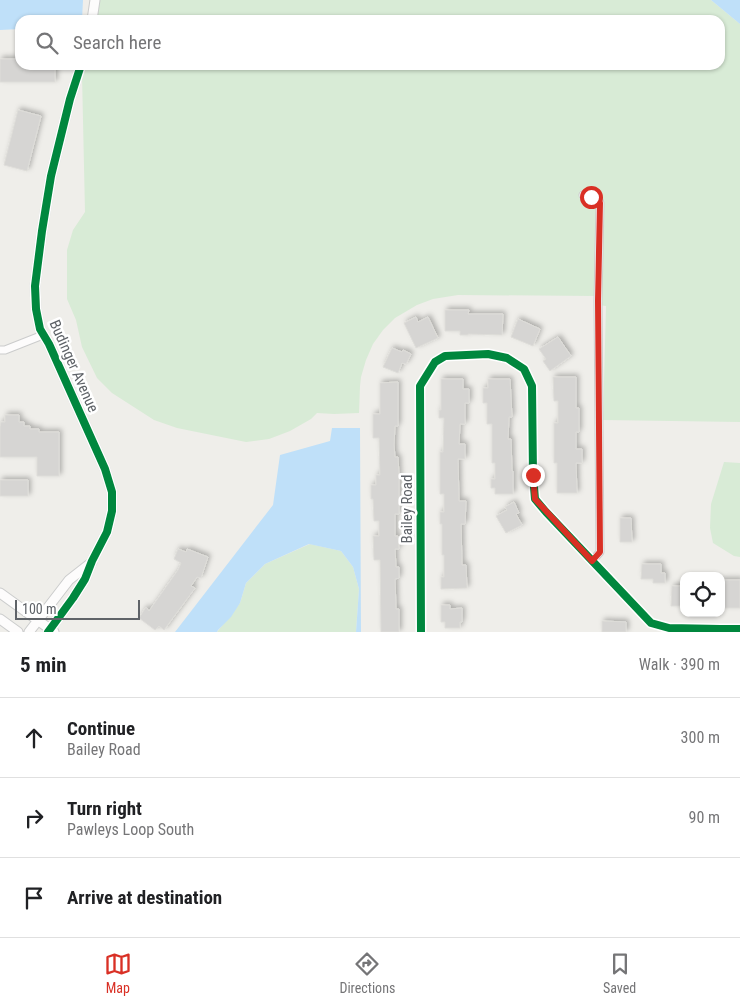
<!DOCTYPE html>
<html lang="en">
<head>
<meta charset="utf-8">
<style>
  body { margin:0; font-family:"Roboto Condensed",sans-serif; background:#f2f2f2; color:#202124 }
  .controls { position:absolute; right:15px; bottom:15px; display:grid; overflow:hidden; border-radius:10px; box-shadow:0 1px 4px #0004 }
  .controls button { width:45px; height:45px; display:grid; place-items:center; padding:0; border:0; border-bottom:1px solid #e0e0e0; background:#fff; color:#202124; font:25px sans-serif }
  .scale { position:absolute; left:15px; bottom:12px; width:125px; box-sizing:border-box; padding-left:5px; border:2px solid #5f6368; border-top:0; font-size:14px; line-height:18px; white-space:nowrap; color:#5f6368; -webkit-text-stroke:4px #fff; paint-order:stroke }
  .stop { position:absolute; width:15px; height:15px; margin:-11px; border:4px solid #d93025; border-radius:50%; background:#fff }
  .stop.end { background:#d93025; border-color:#fff; box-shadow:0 1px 5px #0008 }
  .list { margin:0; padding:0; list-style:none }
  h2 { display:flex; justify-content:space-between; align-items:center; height:65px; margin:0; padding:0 20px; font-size:21px }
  h2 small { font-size:16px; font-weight:400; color:#757577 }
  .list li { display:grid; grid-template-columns:32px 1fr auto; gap:15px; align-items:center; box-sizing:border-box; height:80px; padding:0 20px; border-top:1px solid #e0e0e0 }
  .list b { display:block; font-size:19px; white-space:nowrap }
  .list p { margin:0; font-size:16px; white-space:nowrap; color:#757577 }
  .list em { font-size:16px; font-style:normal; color:#757577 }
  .icon { flex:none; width:28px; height:28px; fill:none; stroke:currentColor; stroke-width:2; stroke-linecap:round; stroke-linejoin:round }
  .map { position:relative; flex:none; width:740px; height:632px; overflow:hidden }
  .search { position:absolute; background:#fff; box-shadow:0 1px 4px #0004; left:15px; right:15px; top:15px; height:55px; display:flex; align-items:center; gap:12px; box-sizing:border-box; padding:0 18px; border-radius:15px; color:#757577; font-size:19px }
  .sheet { height:305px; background:#fff }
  nav { display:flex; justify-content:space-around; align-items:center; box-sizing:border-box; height:70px; border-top:1px solid #e0e0e0; background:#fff; font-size:14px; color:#757577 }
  nav a { display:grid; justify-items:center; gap:2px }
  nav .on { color:#d93025 }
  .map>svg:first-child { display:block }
</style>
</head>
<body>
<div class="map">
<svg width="740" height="632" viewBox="0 0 740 632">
  <defs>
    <filter id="shadow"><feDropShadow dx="2.5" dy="-2.5" stdDeviation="2.5" flood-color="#0004"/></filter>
  </defs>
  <rect width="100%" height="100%" fill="#efeeea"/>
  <path fill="#d8ebd6" d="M 100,0 L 711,0 L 740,24 L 740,422 L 603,420 L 606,306 L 598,305 L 596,296 L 458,295 L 433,299 L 417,305 L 395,318 L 383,330 L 373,344 L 366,360 L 361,377 L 360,386 L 359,413 L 334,414 L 317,413 L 311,419 L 290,431 L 269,439 L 246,442 L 177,428 L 154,420 L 112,393 L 97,378 L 82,347 L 76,320 L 67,299 L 67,250 L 73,230 L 85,212 L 82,75 L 85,65 L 720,65 L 720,20 L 96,20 Z
    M 724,462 L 740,463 L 740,557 L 734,556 L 713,543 L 710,528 L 711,504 Z
    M 310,544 L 341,551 L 353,567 L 359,589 L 356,632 L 217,632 L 240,603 L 246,583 L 265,564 Z"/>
  <path fill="#bfe0f9" d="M 0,0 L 83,0 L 82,20 L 20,20 L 20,29 L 0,30 Z
    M 711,0 L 740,0 L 740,24 Z
    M 332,428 L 360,428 L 361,632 L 356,632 L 359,589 L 353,567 L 341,551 L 309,544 L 265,564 L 246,583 L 240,603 L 231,617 L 218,630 L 217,632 L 175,632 L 273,505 L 280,455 L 330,441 Z"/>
  <path fill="#d6d5d3" stroke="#deddd9" filter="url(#shadow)" d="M 0,59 L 20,59 L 20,65 L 55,65 L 55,82 L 0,82 Z
    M 18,110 L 41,116 L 27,171 L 4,165 Z
    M 445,310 L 469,310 L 468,314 L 503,314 L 502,335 L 468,334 L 468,335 L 460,335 L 460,331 L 445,331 Z
    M 416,317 L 418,322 L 428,317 L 438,338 L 416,348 L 404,323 Z
    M 518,319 L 540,329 L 533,346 L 511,337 Z
    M 558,337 L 571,356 L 550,371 L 543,361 L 546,359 L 539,349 Z
    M 392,348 L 402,352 L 403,350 L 411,354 L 406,364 L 402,363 L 398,373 L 383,367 Z
    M 553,377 L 576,377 L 576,408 L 579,408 L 579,432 L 576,432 L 576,449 L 582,449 L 582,463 L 576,463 L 577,493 L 557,493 L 557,463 L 554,463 L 554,423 L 558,423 L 558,401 L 554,401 Z
    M 441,379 L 463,379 L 463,389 L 469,389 L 469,403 L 465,403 L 465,424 L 460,424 L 459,444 L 465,444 L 465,459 L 458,459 L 459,501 L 466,501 L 465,524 L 461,524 L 462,565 L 466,565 L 467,588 L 441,589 L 441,577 L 444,577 L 444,555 L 442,555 L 442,524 L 440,524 L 440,512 L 444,512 L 444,494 L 440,494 L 440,452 L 443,452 L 444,418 L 439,418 L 439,410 L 441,410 Z
    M 488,379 L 510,379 L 512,417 L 509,417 L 508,439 L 511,439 L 512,471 L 513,471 L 513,494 L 495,494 L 495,488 L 491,488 L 491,479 L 495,479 L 495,463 L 492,463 L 492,424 L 487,424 L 487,403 L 483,403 L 483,388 L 488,388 Z
    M 398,382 L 398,426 L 395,426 L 394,445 L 395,457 L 398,457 L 399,475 L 399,514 L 395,514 L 395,536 L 398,536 L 399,549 L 395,549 L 396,567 L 399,567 L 399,578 L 395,579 L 396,609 L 399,609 L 399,632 L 381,632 L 380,560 L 374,560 L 373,536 L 379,536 L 379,521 L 374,521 L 373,499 L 371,499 L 371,485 L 376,485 L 376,475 L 380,475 L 379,438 L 373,438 L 373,414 L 380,414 L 380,383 Z
    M 5,415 L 19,415 L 19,422 L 24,422 L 24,426 L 30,426 L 30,429 L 39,429 L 39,432 L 59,432 L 59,476 L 37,476 L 37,457 L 0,457 L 0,427 L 1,422 L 5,422 Z
    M 0,480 L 28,480 L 28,496 L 0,496 Z
    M 514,502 L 519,513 L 516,514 L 522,525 L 506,533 L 496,516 L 507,510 L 505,507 Z
    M 620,518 L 631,518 L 632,542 L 620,542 Z
    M 178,549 L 186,552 L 187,549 L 208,557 L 201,578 L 197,577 L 191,586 L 195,588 L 164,630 L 159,626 L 155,630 L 139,618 L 146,607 L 149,611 L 178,570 L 181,563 L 174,559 Z
    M 642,564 L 661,564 L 661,573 L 665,573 L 665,583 L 653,583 L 653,579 L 641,579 Z
    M 721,580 L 740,580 L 740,608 L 721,608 Z
    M 672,586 L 684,586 L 684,606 L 671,606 Z
    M 441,605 L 450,605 L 450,609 L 462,608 L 462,622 L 460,622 L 460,628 L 445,628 L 445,622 L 441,622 Z
    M 602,621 L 626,622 L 626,632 L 602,632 Z"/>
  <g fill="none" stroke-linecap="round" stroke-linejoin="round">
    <g stroke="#cbcccc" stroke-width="9">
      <path id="minor" d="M 583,195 L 598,198 L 600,203 L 598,301 L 600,552 L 592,561
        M 0,350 L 5,350 L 43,335
        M 421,632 L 420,386 L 435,362 L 445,356 L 488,354 L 507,358 L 524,369 L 532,386 L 533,475 L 535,499 L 546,512 L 651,623 L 669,628 L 720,629 L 740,629"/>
    </g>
    <g stroke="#cbcccc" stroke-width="11">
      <path id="tertiary" d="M 92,20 L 95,0
        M 0,593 L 54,632
        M 0,619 L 18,632
        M 29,632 L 69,580 L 92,562
        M 48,632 L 73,598 L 85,579 L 92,561 L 107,532 L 112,511 L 112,492 L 105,469 L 49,344 L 40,329 L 36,309 L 35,286 L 42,231 L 51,176 L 70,99 L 81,65"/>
    </g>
    <use href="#minor" stroke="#fdfcfc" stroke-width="7"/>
    <use href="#tertiary" stroke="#fdfcfc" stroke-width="9"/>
    <g stroke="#fff" stroke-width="11">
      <path id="cycleway" d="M 48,632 L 73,598 L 85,579 L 92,561 L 107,532 L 112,511 L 112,492 L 105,469 L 49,344 L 40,329 L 36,309 L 35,286 L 42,231 L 51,176 L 70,99 L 81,65
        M 421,632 L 420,386 L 435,362 L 445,356 L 488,354 L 507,358 L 524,369 L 532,386 L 533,475 L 535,499 L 546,512 L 651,623 L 669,628 L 720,629 L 740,629"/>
    </g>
    <use href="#cycleway" stroke="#00873e" stroke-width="8"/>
  </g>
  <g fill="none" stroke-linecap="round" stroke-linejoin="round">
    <path stroke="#d93025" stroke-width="6" d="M 533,475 L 535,499 L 592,561 L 600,552 L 598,301 L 600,203 L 598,198 L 591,197"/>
  </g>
  <g text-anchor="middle" stroke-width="5" stroke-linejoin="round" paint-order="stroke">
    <g font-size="15" fill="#5f6368" stroke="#fff">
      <text transform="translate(74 366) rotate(66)" y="5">Budinger Avenue</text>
      <text transform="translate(407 509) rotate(-90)" y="5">Bailey Road</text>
    </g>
  </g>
</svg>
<div class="controls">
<button><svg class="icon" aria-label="locate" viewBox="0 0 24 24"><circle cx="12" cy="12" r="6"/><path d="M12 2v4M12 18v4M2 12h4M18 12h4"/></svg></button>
</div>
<div class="scale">100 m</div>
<div class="stop" style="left:591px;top:197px"></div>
<div class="stop end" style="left:533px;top:475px"></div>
<div class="search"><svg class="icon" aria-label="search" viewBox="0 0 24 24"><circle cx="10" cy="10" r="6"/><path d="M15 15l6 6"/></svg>Search here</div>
</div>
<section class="sheet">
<h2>5 min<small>Walk · 390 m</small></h2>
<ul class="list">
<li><svg class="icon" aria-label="ahead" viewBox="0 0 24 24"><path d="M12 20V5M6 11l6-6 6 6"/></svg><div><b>Continue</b><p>Bailey Road</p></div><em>300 m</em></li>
<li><svg class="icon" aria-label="right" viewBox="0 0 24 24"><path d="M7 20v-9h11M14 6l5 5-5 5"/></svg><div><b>Turn right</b><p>Pawleys Loop South</p></div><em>90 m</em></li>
<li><svg class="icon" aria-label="arrive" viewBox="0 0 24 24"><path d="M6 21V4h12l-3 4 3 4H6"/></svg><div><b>Arrive at destination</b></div></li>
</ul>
</section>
<nav>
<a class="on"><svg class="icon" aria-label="map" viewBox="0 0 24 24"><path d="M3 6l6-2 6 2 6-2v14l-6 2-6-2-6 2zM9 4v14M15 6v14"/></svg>Map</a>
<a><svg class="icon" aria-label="directions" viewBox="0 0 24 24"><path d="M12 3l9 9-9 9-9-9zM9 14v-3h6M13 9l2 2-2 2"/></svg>Directions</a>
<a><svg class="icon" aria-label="saved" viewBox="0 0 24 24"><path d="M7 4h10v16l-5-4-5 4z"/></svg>Saved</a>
</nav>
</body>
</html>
